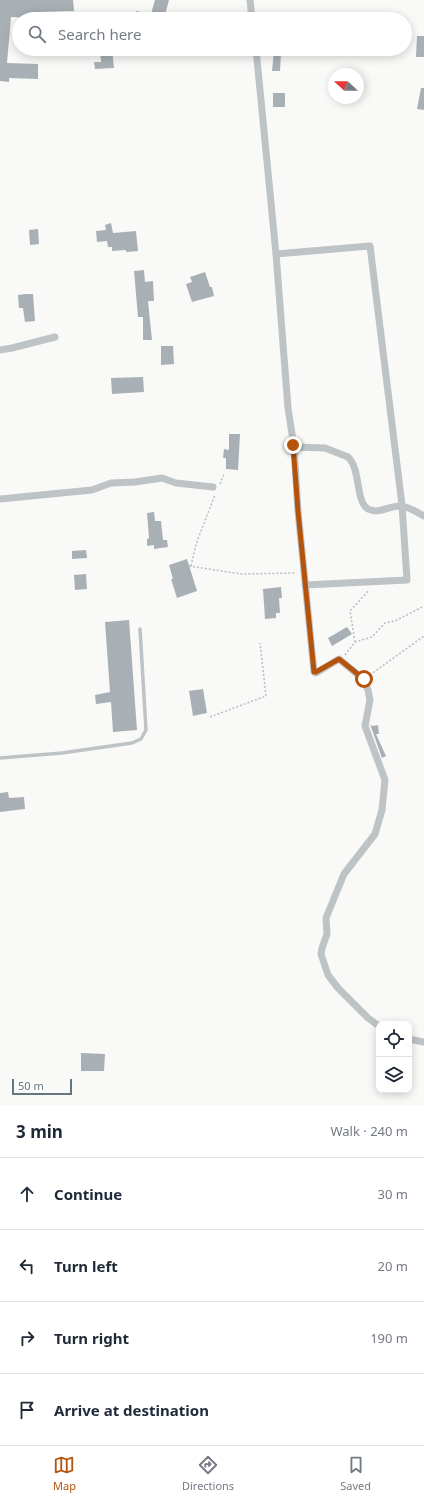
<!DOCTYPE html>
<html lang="en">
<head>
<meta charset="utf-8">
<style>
  body { margin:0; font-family:"Noto Sans",sans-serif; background:#f2f2f3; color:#1f2937 }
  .controls { position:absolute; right:12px; bottom:12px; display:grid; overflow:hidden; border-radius:8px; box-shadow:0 2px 10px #0003 }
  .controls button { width:36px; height:36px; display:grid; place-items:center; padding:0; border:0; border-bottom:1px solid #e0e1e3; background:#fff; color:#1f2937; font:20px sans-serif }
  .compass { position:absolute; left:328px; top:68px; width:36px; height:36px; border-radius:50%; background:#fff; box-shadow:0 2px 10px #0003; rotate:291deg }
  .scale { position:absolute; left:12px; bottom:10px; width:60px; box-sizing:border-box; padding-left:4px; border:2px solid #66767f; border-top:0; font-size:11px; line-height:14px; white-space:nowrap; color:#66767f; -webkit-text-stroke:3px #fff; paint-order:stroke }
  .stop { position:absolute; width:12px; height:12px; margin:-9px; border:3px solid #b45309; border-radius:50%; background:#fff }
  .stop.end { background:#b45309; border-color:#fff; box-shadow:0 1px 4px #0008 }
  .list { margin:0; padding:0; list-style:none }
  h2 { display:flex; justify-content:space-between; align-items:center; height:52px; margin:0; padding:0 16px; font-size:17px }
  h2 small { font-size:13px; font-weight:400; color:#747a83 }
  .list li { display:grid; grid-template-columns:26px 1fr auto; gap:12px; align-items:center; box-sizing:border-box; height:72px; padding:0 16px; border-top:1px solid #e0e1e3 }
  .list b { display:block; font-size:15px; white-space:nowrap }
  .list em { font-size:13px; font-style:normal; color:#747a83 }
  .icon { flex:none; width:22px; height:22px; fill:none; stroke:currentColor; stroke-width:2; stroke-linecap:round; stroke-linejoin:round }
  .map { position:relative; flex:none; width:424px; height:1105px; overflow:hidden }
  .search { position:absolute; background:#fff; box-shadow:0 2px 10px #0003; left:12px; right:12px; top:12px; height:44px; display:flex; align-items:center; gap:10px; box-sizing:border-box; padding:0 14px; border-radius:22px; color:#747a83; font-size:15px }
  .sheet { height:340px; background:#fff }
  nav { display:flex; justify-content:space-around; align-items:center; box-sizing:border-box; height:56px; border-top:1px solid #e0e1e3; background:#fff; font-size:11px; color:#747a83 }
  nav a { display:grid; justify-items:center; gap:2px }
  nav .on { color:#b45309 }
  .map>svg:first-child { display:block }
</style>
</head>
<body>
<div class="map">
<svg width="424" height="1105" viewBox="0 0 424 1105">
  <rect width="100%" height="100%" fill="#f9f9f7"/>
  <path fill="#a8b0b5" d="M 0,0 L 73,0 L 74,11 L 38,12 L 38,18 L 11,17 L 7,63 L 38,64 L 38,79 L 9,78 L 9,82 L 0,81 Z
    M 155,0 L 169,0 L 164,19 L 143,19 L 135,17 L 136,11 L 151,14 Z
    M 417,36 L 424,36 L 424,57 L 416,57 Z
    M 100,49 L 112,49 L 114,68 L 95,69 L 94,62 L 101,62 Z
    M 274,51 L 281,52 L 280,71 L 272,71 Z
    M 421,88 L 424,88 L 424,110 L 417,109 Z
    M 273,93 L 285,93 L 285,107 L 273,107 Z
    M 111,223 L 113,233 L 136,231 L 138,251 L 126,252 L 126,250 L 112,251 L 112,247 L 108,247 L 107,241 L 97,242 L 96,231 L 106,230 L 105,225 Z
    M 38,229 L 39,244 L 30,245 L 29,230 Z
    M 144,270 L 145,282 L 153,281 L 154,301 L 148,301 L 152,340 L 143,340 L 143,317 L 138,317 L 134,271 Z
    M 205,272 L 210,287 L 212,287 L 214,296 L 192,302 L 186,284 L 192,282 L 190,277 Z
    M 25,294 L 33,294 L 35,321 L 25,322 L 23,308 L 19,308 L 18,295 Z
    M 161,346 L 173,346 L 174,364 L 161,365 Z
    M 143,377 L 144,392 L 112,394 L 111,378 Z
    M 229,434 L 240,434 L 238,470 L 226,469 L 226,458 L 223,458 L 224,449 L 229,450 Z
    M 154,512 L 155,521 L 161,521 L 163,540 L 167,540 L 168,547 L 154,549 L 154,545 L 147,546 L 147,539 L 149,538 L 147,513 Z
    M 86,550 L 87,558 L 72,559 L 72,551 Z
    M 187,559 L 197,591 L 177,598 L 171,579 L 173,579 L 169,565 Z
    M 86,574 L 87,589 L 75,590 L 74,575 Z
    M 281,587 L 282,598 L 279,598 L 280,613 L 276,613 L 276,618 L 265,619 L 263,589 Z
    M 129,620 L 137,730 L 113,732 L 111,702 L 96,704 L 95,695 L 110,692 L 105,622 Z
    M 347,627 L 352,634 L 332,646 L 328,638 Z
    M 203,689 L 207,713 L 193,716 L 189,691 Z
    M 370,724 L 372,726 L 378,725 L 379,734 L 376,734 L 386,756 L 382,758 Z
    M 8,792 L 9,798 L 24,797 L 25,809 L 0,812 L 0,793 Z
    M 81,1053 L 105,1054 L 104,1071 L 81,1071 Z"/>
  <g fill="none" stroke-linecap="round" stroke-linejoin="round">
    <path stroke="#b9bdbf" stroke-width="1.5" stroke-dasharray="2 2" stroke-linecap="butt" d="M 220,484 L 224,474
      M 189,566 L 241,574 L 296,573
      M 191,566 L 196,544 L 215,495
      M 355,642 L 350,611 L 369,590
      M 345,655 L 355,642 L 372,637 L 385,623 L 395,621 L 424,606
      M 370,675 L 424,636
      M 210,717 L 266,696 L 260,643"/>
    <path stroke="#bec3c6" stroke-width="3.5" d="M 0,758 L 62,753 L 132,743 L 141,739 L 146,730 L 140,629"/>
    <path stroke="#bec3c6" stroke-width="7" d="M 250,0 L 252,19
      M 256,49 L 276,254 L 288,408 L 294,447 L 298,511 L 314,672 L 316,673 L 339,659 L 363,679 L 368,690 L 370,700 L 365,726 L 385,780 L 382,810 L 375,834 L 344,874 L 326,918 L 327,934 L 322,948 L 321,954 L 328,975 L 338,988 L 368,1018 L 379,1026
      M 276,254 L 370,246 L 402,505 L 407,580 L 305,585
      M 0,350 L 12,348 L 55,337
      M 294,447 L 325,448 L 348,457 C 361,469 355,501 368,509 C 379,515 390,505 401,506 C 408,506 418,513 424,516
      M 0,499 L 92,490 L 111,483 L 135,482 L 162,478 L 176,483 L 213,487
      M 409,1039 L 424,1042"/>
  </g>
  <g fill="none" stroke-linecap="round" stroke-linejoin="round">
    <path stroke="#b45309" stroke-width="5" d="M 293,445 L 298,511 L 314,672 L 316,672 L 339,659 L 364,679"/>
  </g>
</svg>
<div class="controls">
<button><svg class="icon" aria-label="locate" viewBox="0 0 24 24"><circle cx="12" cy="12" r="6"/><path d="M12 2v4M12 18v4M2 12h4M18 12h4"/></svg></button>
<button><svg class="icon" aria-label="layers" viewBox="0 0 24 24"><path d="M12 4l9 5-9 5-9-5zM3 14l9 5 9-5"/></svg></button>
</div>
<svg class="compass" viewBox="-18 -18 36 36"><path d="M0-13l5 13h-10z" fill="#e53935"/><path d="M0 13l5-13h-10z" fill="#747a83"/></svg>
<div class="scale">50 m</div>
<div class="stop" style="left:364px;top:679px"></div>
<div class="stop end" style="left:293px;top:445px"></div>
<div class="search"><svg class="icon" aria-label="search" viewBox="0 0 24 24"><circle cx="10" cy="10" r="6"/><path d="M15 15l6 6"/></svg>Search here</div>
</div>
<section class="sheet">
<h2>3 min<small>Walk · 240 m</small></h2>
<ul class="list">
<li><svg class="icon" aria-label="ahead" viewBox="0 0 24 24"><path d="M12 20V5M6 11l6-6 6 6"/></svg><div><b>Continue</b></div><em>30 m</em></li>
<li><svg class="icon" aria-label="left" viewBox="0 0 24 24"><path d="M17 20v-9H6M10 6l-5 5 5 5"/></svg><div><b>Turn left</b></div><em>20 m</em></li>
<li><svg class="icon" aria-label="right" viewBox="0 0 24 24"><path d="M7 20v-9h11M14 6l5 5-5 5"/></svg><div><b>Turn right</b></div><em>190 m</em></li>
<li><svg class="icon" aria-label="arrive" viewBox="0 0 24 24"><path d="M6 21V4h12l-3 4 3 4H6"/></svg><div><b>Arrive at destination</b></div></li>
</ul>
</section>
<nav>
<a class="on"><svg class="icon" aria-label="map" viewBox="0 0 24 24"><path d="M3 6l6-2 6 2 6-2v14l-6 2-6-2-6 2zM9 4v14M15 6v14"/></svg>Map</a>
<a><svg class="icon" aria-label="directions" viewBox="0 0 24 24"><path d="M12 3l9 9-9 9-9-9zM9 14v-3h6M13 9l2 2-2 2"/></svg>Directions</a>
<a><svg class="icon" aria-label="saved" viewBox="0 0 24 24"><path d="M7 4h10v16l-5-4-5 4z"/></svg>Saved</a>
</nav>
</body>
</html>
